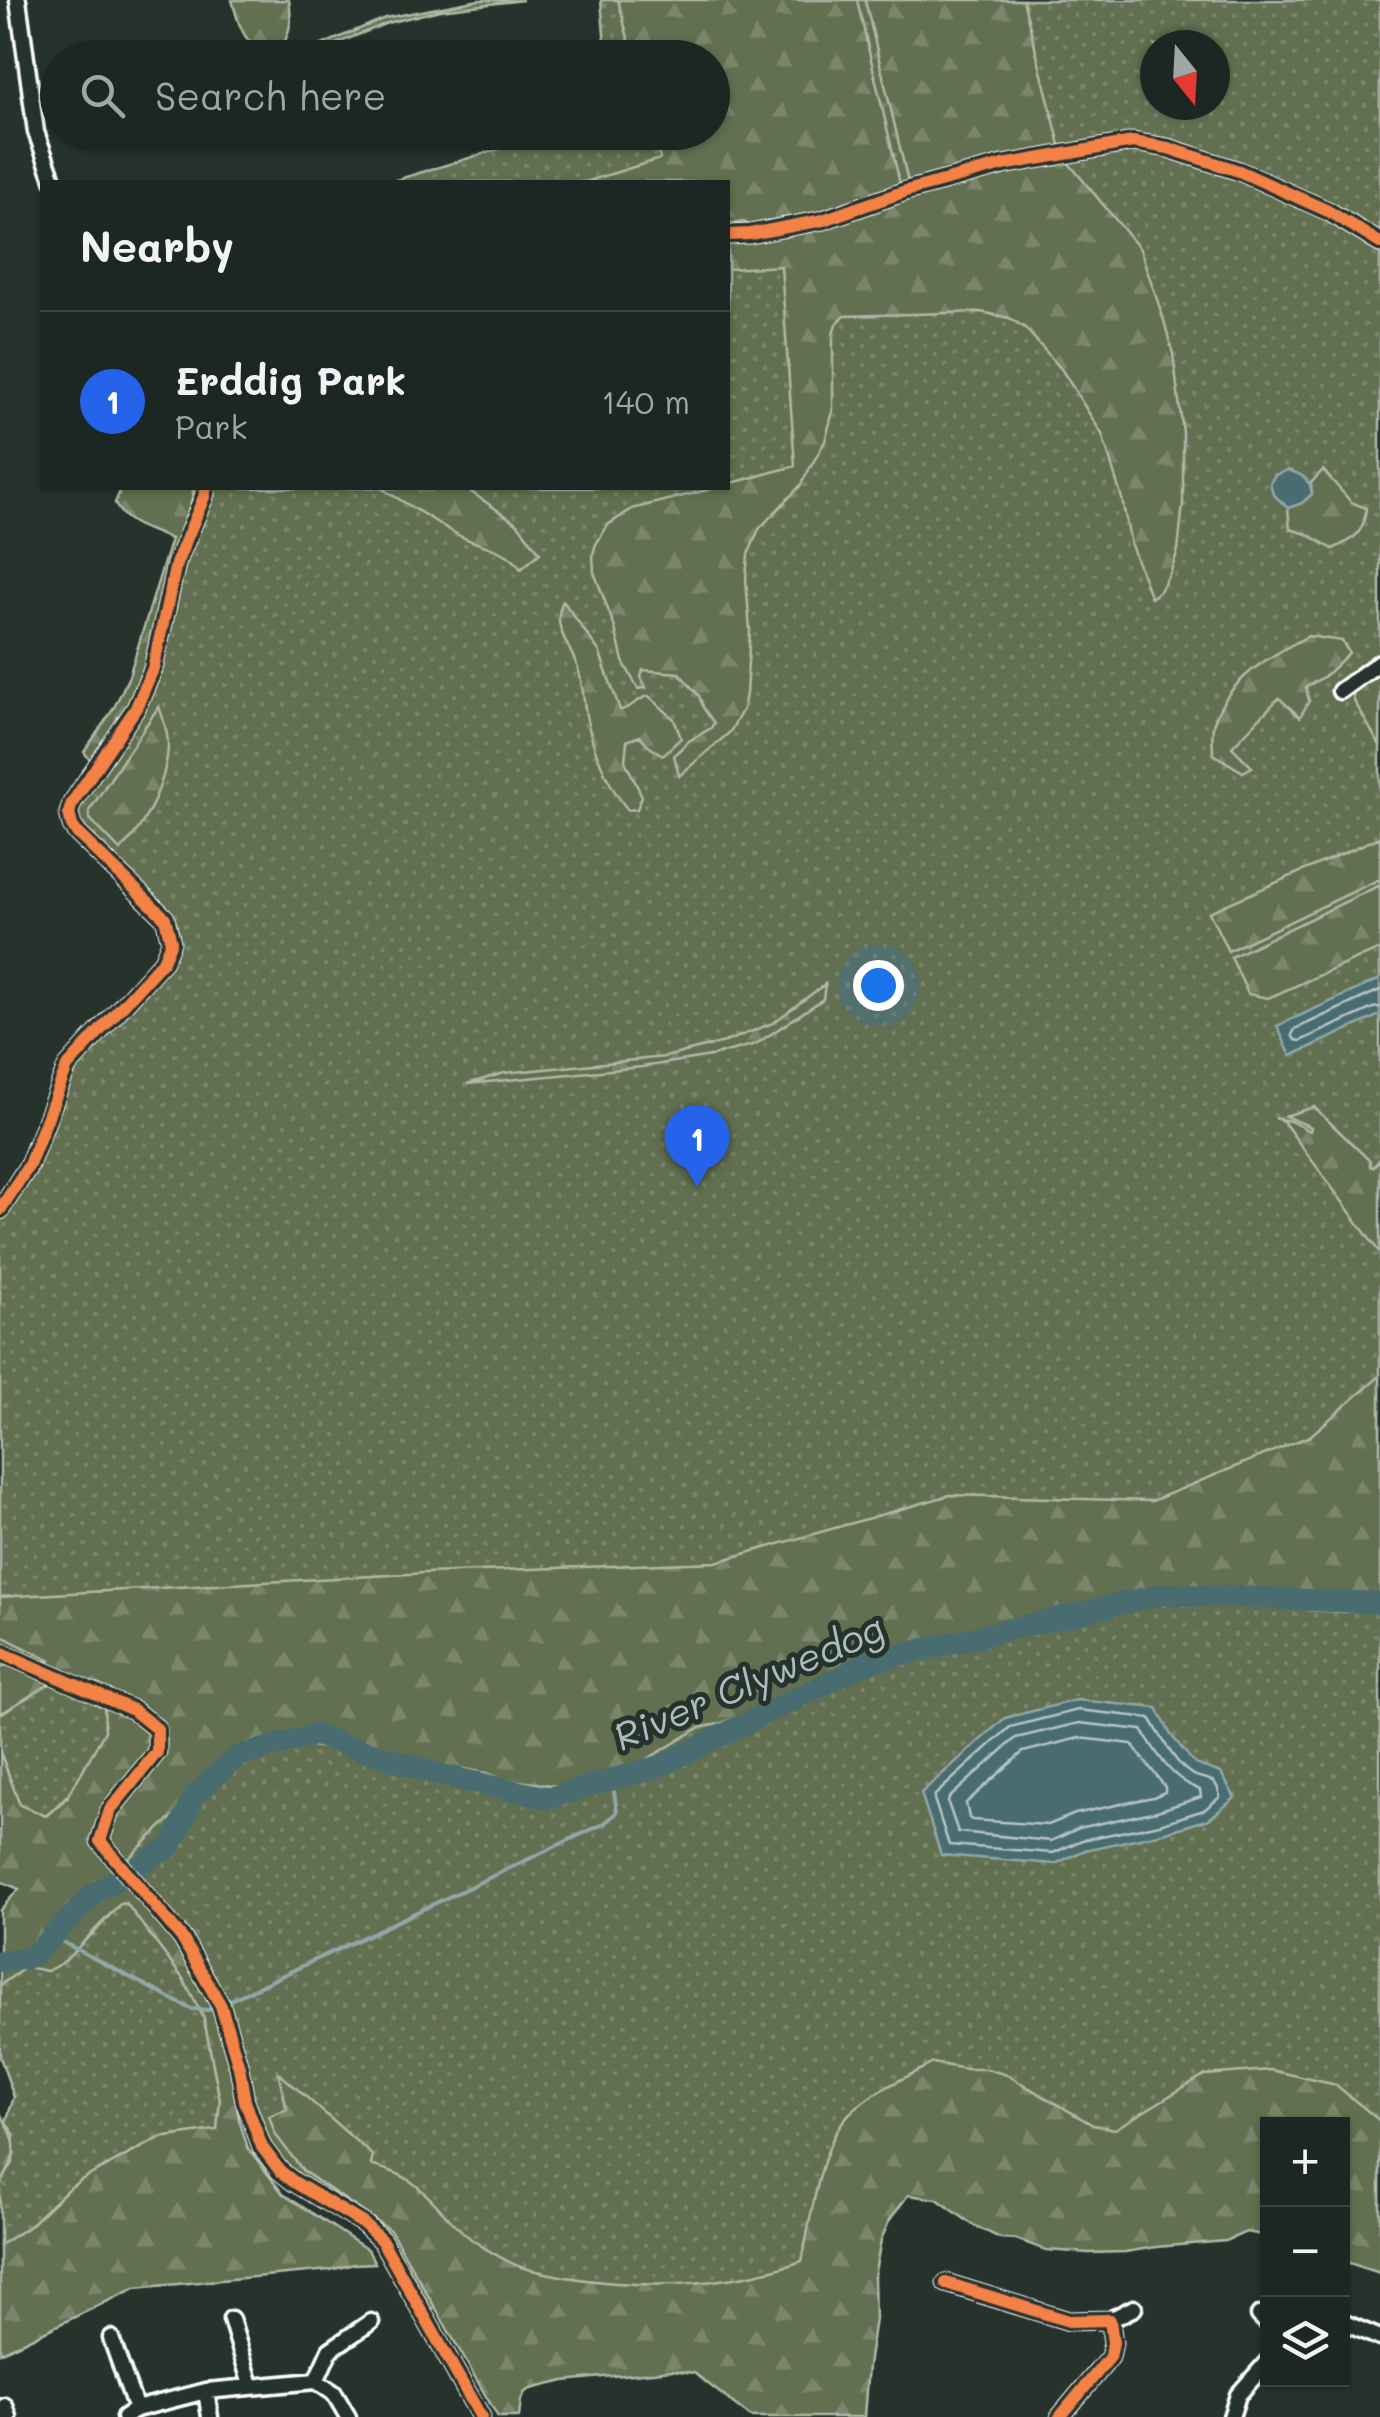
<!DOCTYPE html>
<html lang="en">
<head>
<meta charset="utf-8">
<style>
  body { margin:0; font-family:Mali,sans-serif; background:#252e2a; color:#f1f3f6 }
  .controls { position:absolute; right:30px; bottom:30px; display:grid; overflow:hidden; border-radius:0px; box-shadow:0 2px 8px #0004 }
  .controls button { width:90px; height:90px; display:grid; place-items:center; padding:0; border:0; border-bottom:2px solid #3a4340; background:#1c2622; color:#f1f3f6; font:50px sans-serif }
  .compass { position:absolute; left:1140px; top:30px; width:90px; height:90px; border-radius:50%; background:#1c2622; box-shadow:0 2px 8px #0004; rotate:162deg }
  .you { position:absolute; left:878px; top:985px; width:35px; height:35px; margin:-25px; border:8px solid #fff; border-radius:50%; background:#1a73e8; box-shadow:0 0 0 15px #1a73e833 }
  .badge { display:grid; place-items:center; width:65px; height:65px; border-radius:50%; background:#2563eb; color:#fff; font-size:32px; font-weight:700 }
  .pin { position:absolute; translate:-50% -82px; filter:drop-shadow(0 2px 5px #0008) }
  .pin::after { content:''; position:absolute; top:52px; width:35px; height:30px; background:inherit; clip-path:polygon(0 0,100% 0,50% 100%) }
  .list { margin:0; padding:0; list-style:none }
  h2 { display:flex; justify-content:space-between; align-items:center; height:130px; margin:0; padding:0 40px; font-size:42px }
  h2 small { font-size:32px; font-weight:400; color:#a0a5a5 }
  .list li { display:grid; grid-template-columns:65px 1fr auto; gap:30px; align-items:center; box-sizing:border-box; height:180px; padding:0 40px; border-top:2px solid #3a4340 }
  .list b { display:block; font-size:38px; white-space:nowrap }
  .list p { margin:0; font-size:32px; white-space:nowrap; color:#a0a5a5 }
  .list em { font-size:32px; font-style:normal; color:#a0a5a5 }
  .icon { flex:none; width:55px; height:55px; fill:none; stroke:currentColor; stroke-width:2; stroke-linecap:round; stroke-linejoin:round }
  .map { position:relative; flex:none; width:1380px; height:2417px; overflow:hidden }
  .search { position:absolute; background:#1c2622; box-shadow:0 2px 8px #0004; left:40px; top:40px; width:690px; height:110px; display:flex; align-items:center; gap:25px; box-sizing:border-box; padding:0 35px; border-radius:55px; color:#a0a5a5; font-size:38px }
  .panel { position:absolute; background:#1c2622; box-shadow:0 2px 8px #0004; left:40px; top:180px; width:690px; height:310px; border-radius:0px }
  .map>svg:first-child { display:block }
</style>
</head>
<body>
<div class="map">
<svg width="1380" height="2417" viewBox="0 0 1380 2417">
  <defs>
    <pattern id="green-dots" width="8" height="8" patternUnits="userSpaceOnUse" patternTransform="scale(2.5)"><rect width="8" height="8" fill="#627051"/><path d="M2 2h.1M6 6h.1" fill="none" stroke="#7a856b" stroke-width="1.8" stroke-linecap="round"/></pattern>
    <pattern id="forest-firs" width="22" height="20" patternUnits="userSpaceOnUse" patternTransform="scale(2.5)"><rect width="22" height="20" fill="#627051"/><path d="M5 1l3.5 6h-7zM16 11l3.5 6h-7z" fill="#7a856b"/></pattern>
  </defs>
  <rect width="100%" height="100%" fill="#26332d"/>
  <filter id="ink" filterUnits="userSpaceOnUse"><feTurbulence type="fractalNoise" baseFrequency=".01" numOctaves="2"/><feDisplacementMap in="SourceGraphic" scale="20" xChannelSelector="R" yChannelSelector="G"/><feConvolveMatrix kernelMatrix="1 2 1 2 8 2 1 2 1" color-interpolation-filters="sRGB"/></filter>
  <g filter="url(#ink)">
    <path fill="url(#green-dots)" stroke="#b0b8a8" stroke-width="2.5" fill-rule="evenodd" d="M 479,0 L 523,0 L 440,10 L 387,23 L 304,57 L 303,53 L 385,18 Z
      M 601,0 L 1380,0 L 1380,2202 L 1342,2124 L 1268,2124 L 912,2136 L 730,2344 L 418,2307 L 382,2241 L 323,2200 L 262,2147 L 221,2006 L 67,1796 L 46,1816 L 20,1805 L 0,1752 L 0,1714 L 14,1705 L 0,1673 L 0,1210 L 29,1165 L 67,1067 L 171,942 L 165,918 L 78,834 L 69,813 L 136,708 L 176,564 L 206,488 L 728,488 L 728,182 L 389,182 L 553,133 L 712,132 L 712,58 L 606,57 ZM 1155,45 L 1215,45 L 1215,105 L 1155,105 Z
      M 126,1902 L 184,1980 L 204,2019 L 220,2100 L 217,2130 L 159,2138 L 81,2180 L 67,2190 L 28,2227 L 0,2245 L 0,2185 L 13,2163 L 14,2134 L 6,2122 L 14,2097 L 0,2057 L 0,1985 L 26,1966 L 47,1971 L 94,1933 L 120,1904 Z"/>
    <path fill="url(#forest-firs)" stroke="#b0b8a8" stroke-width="2.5" d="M 232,0 L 289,0 C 292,18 291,31 282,47 C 247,57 240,29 232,0 Z
      M 618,0 L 857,0 L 901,188 L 831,217 L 757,230 L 744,222 L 728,224 L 728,182 L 585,182 L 660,159 L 653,133 L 712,132 L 712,58 L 633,57 Z
      M 865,0 L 1023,0 L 1060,145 L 1066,148 L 909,186 Z
      M 1070,158 L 1067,161 L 1140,249 L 1163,317 L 1173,354 L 1183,433 L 1183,504 L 1178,550 L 1171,571 L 1160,591 L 1151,598 L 1131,545 L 1122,499 L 1102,434 L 1062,370 L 1025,328 L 1009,318 L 981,312 L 845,316 L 836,324 L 833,335 L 833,411 L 825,441 L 800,486 L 759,529 L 748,555 L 746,578 L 750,631 L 746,694 L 743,709 L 730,732 L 679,776 L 674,755 L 689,741 L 711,728 L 714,723 L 704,709 L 699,696 L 679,673 L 643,670 L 641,677 L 646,688 L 638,689 L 623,661 L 615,628 L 594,572 L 593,554 L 596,544 L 608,525 L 632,509 L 715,488 L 728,488 L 728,484 L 795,466 L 781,266 L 728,269 L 728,241 L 806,230 L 836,222 L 957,177 Z
      M 1323,470 L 1351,502 L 1366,508 C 1364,534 1355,538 1333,549 L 1307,534 L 1290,529 L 1288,508 L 1302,503 L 1312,494 L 1311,483 Z
      M 121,488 L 193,488 L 193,495 L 147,667 L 130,705 L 91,761 L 84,752 L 114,708 L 129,676 L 171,539 C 151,530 124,525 115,503 Z
      M 381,488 L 465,488 L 518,524 L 540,553 L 521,569 C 507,547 479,547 458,535 C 432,520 407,504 381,488 Z
      M 563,601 L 599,651 L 620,710 C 631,709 638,698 649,696 L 674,719 L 681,738 L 663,755 L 651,748 L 640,736 L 627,741 L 625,761 L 642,796 L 637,809 L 628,810 C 607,785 592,747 586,715 C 584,702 583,689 580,676 C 575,649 549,629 563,601 Z
      M 1308,636 L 1342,641 L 1349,653 L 1325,676 L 1306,687 L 1309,701 L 1300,717 L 1279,698 L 1232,747 L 1252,767 L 1243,772 L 1213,754 C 1213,744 1211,731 1214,722 C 1229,678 1270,656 1308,636 Z
      M 1380,670 L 1380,744 L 1379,744 L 1354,701 L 1353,692 Z
      M 159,706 C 163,719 168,731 168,745 C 167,780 146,827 120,850 L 90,819 L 89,811 Z
      M 1380,837 L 1380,879 L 1228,951 L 1209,912 Z
      M 1380,885 L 1380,949 L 1268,998 L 1248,994 L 1231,957 Z
      M 825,984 L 823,999 L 756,1044 L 711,1056 L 642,1067 L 467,1084 L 504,1073 L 665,1057 L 725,1042 L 773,1023 Z
      M 1314,1107 L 1370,1161 L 1370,1166 L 1373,1167 L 1380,1159 L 1380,1253 L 1283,1121 L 1275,1118 L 1290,1121 L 1310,1131 L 1311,1127 L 1285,1116 Z
      M 1380,1376 L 1380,1610 L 1344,1612 L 1307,1610 L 1274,1602 L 1237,1597 L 1140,1601 L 1083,1611 L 1020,1627 L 981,1631 L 922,1641 L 894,1651 L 806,1693 L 719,1724 L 699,1728 L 626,1772 L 590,1787 L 575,1788 L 502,1779 L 487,1773 L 463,1769 L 460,1777 L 381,1757 L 267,1739 L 250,1742 L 232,1752 L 218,1766 L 207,1789 L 161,1827 L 130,1857 L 127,1882 L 176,1938 L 212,1999 L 229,2052 L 239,2120 L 248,2148 L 283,2194 L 368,2250 L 375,2263 L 354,2264 L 330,2270 L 135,2288 L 0,2353 L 0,2245 L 28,2227 L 67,2190 L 81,2180 L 160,2138 L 217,2130 L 220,2100 L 204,2019 L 184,1980 L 126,1903 L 120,1904 L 65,1961 L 47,1971 L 26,1967 L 0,1985 L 0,1910 L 19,1889 L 0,1881 L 0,1752 L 20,1805 L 46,1816 L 67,1798 L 105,1731 L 104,1703 L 53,1682 L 0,1714 L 0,1669 L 10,1662 L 51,1661 L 0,1635 L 0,1597 L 426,1573 L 716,1562 L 950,1495 L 1152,1501 L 1310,1436 Z
      M 933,2063 L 966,2069 L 987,2069 L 1007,2075 L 1093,2125 L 1115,2129 L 1204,2075 L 1271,2070 L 1336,2085 L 1380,2121 L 1380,2273 L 1343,2261 L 1342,2124 L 1268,2124 L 1267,2236 L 1246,2232 L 1226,2241 L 1156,2247 L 1125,2252 L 1089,2253 L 1046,2250 L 1016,2239 L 1000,2238 L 973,2225 L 937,2199 L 908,2195 L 889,2221 L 881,2240 L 874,2277 L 875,2319 L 868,2366 L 864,2417 L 751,2417 L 694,2373 L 672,2370 L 564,2381 L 531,2389 L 525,2392 L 521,2400 L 519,2417 L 498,2417 L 391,2231 L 303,2171 L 275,2134 L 269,2116 L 287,2109 L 278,2072 L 373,2156 L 371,2165 C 386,2170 401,2173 413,2183 C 436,2200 451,2225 474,2241 C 489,2251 505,2261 521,2267 C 536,2272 551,2274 566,2277 C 644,2290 727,2287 802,2261 C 811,2219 820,2141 851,2112 C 873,2091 906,2078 933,2063 Z
      M 0,2113 C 20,2143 18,2154 0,2185 Z"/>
    <path fill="#496c70" stroke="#92a7a9" stroke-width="2.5" d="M 1288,470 C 1303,475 1310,478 1312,494 L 1302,503 L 1288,508 L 1273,494 L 1270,483 L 1275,475 Z
      M 1380,979 L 1380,1015 L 1291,1056 L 1277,1026 Z
      M 1077,1700 L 1157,1708 L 1171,1735 L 1195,1764 L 1221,1773 L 1235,1798 L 1209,1819 L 1163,1833 L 1085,1850 L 1055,1864 L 941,1855 L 921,1793 L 1005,1718 Z"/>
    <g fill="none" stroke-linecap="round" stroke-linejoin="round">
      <path stroke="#b6c4c6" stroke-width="2.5" d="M 1380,990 L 1295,1029 L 1292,1035 L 1295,1040 L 1300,1041 L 1373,1008 L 1380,1007
        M 1078,1710 L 1150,1718 C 1160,1734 1174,1763 1190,1773 C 1206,1783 1216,1773 1220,1797 L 1204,1810 L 1160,1824 L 1082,1840 L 1053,1853 L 949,1845 L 934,1799 L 935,1795 L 1010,1727 Z
        M 1079,1723 L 1142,1730 C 1158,1755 1171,1779 1200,1790 L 1201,1797 L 1157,1811 L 1079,1828 L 1051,1841 L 958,1832 L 948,1803 L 949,1798 L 1016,1738 Z
        M 1079,1738 L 1132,1744 L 1165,1787 L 1165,1792 L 1153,1797 L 1075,1814 L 1048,1825 L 972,1820 L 969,1818 L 966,1803 L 1023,1752 Z"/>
      <path stroke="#92a7a9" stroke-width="4" d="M 53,1937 L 191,2009 L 209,2010 L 215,2007
        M 224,2003 L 605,1823 L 617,1812 L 612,1780"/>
      <path stroke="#496c70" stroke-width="22" d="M 0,1961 L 24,1959 L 34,1955 L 95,1893 L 171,1846 L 196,1794 L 238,1756 L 315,1735 L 441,1775 L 548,1798 L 660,1766 L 869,1662 L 1163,1594 L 1380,1603"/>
      <g stroke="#fff" stroke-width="21">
        <path id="street" d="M 18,0 L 36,132 L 54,182
          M 728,235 L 750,234 L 823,220 L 906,191 L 1003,165 L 1133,142 L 1168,148 L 1239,171 L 1328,211 L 1380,243
          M 1340,691 L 1380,662
          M 0,1210 L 29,1165 L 67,1067 L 163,961 L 171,942 L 165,918 L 78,834 L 72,826 L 69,813 L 72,803 L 136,708 L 153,669 L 176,564 L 204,497 L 206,488
          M 0,1652 L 133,1710 L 157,1729 L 157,1752 L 110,1810 L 100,1841 L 182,1938 L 221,2006 L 239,2067 L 245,2101 L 262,2147 L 280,2171 L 294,2182 L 364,2224 L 382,2241 L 481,2417
          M 946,2283 L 1069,2321 L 1110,2320 L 1113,2343 L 1110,2357 L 1060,2417
          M 1259,2315 L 1268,2324
          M 231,2319 L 251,2385
          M 1110,2320 L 1134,2308
          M 1342,2322 L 1380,2338
          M 111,2338 L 136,2409
          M 316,2381 L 330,2350 L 371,2322
          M 206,2391 L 210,2417
          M 5,2406 L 9,2417
          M 124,2417 L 136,2409 L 206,2391 L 316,2381 L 334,2393 L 348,2417
          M 1231,2417 L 1238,2395 L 1268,2361"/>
      </g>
      <use href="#street" stroke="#26332d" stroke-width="14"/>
      <g stroke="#26332d" stroke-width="19">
        <path id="cycleway" d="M 728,235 L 750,234 L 823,220 L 906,191 L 1003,165 L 1133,142 L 1168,148 L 1239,171 L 1328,211 L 1380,243
          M 0,1210 L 29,1165 L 67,1067 L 163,961 L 171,942 L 165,918 L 78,834 L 72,826 L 69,813 L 72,803 L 136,708 L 153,669 L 176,564 L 204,497 L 206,488
          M 0,1652 L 133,1710 L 157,1729 L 157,1752 L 110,1810 L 100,1841 L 182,1938 L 221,2006 L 239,2067 L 245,2101 L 262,2147 L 280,2171 L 294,2182 L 364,2224 L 382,2241 L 481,2417
          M 946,2283 L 1069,2321 L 1110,2320 L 1113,2343 L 1110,2357 L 1060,2417"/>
      </g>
      <use href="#cycleway" stroke="#f48246" stroke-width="12"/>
    </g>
  </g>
  <g text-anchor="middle" stroke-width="10" stroke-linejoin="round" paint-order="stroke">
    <g font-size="38" font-style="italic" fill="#adbdbf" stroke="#26332d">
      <text transform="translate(749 1683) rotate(-23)" y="13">River Clywedog</text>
    </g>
  </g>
</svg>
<div class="controls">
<button>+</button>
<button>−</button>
<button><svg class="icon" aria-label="layers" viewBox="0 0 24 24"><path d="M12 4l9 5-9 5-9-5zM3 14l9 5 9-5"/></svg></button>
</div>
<svg class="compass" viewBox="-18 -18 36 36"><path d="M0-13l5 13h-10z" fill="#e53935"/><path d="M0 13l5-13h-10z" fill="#a0a5a5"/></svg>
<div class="you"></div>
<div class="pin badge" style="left:697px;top:1187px">1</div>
<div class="search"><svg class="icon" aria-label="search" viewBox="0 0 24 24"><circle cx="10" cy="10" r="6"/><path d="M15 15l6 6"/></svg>Search here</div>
<section class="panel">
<h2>Nearby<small></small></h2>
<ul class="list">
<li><span class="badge">1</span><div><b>Erddig Park</b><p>Park</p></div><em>140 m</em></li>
</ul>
</section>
</div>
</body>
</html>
